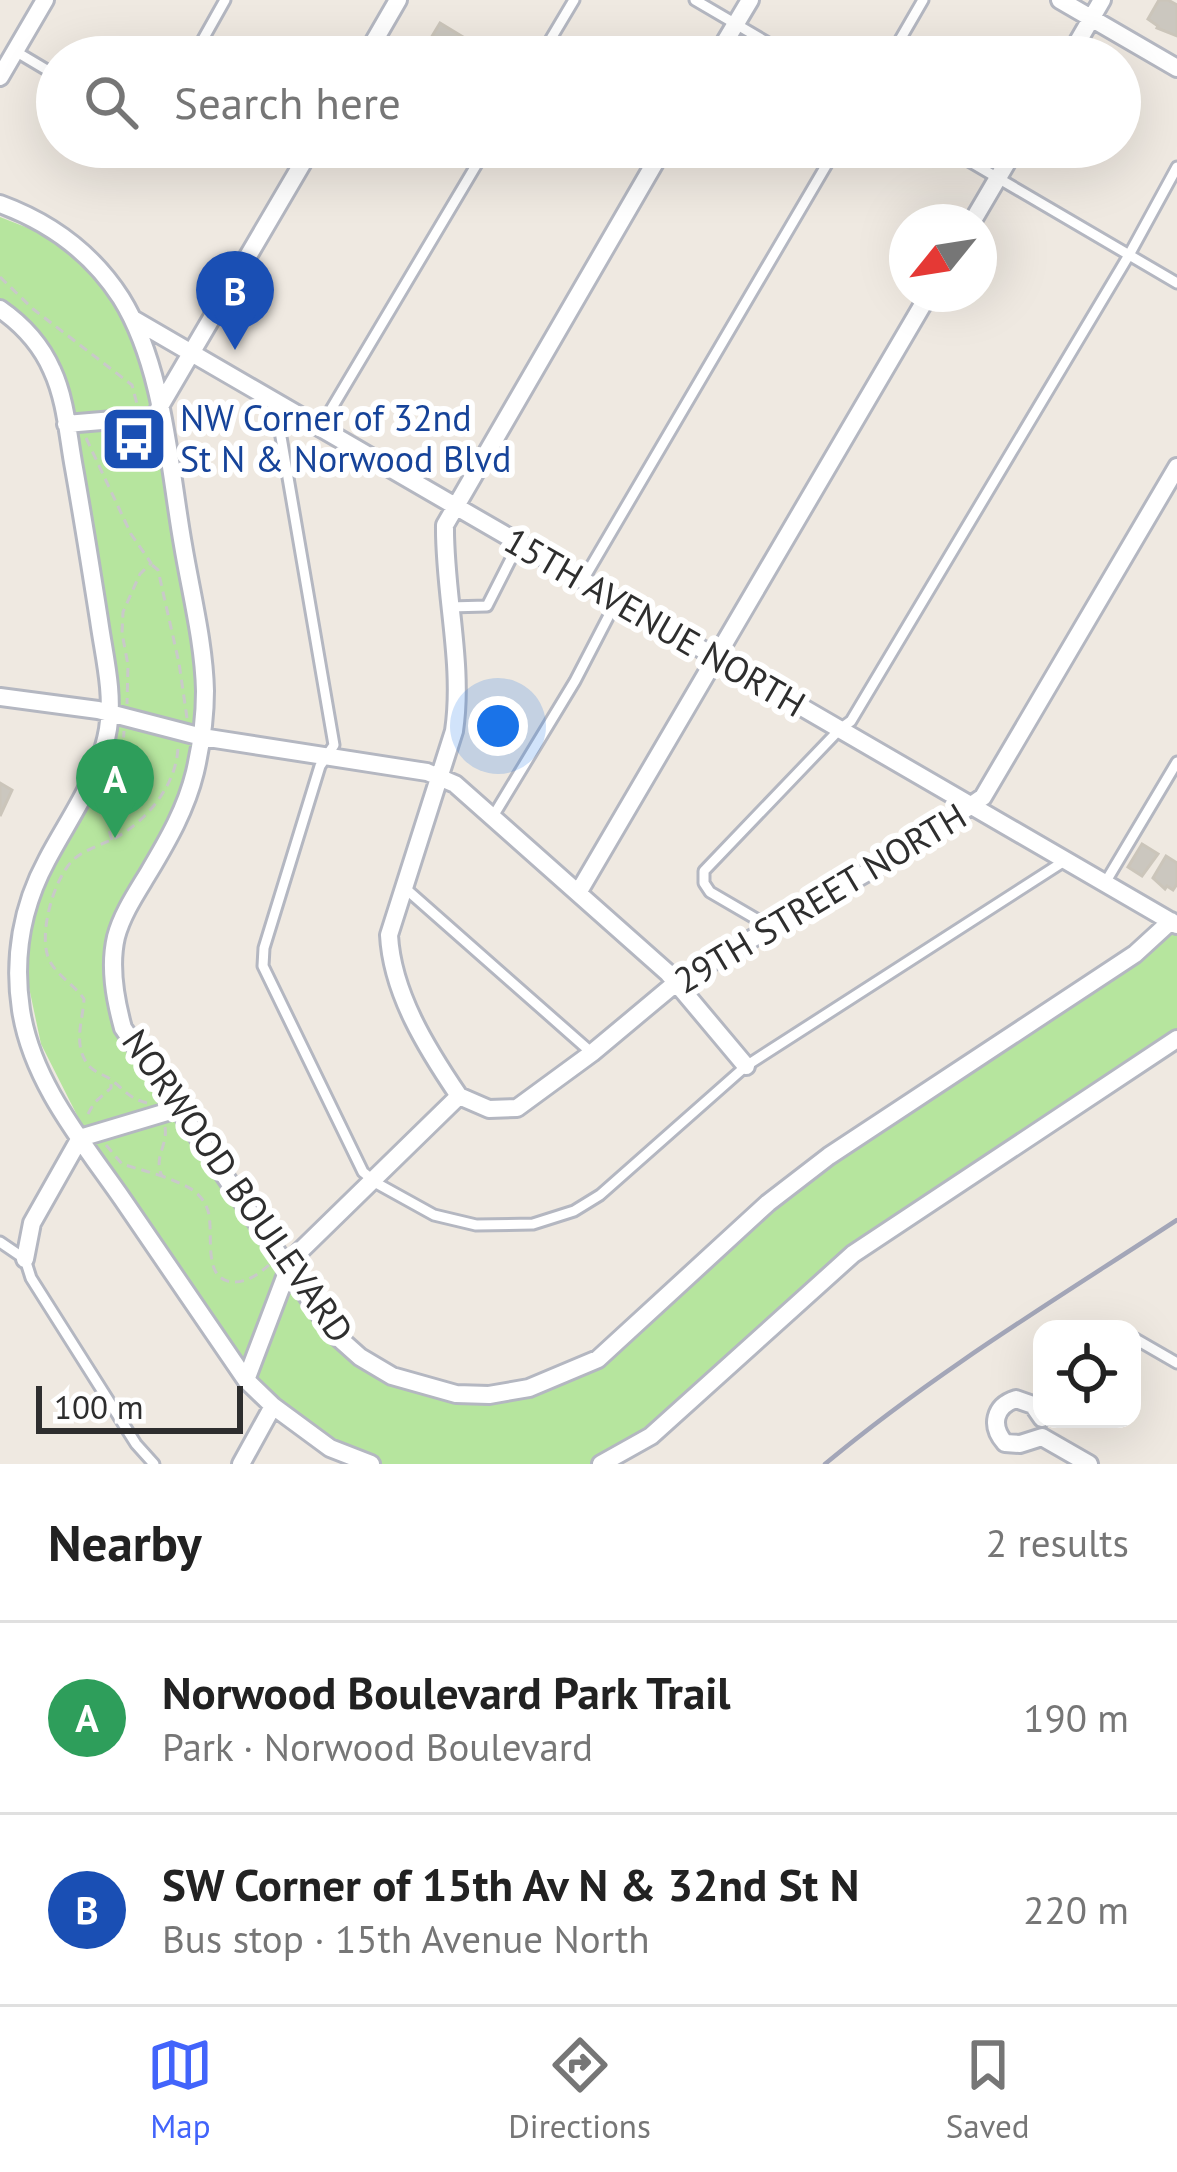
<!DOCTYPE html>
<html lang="en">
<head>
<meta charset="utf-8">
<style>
  body { margin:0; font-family:"PT Sans",sans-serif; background:#f6f6f6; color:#222 }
  .controls { position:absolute; right:36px; bottom:36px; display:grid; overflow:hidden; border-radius:24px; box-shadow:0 12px 48px #0002 }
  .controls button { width:108px; height:108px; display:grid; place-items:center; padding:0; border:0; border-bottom:3px solid #e0e0e0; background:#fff; color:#222; font:60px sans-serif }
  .compass { position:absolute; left:889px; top:204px; width:108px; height:108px; border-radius:50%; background:#fff; box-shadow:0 12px 48px #0002; rotate:240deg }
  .scale { position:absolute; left:36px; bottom:30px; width:207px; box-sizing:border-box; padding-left:12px; border:6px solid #2e2e2e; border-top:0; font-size:33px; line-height:42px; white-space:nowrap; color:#2e2e2e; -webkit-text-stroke:9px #fff; paint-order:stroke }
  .you { position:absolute; left:498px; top:726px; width:42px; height:42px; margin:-30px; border:9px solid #fff; border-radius:50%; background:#1a73e8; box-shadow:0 0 0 18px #1a73e833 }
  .badge { display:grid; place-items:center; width:78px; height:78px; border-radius:50%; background:#4264fb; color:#fff; font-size:39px; font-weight:700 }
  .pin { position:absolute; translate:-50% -99px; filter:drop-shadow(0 3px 6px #0008) }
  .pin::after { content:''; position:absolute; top:63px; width:42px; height:36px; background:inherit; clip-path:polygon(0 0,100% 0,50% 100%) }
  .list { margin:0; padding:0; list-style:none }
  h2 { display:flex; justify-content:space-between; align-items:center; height:156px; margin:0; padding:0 48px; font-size:51px }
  h2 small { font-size:39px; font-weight:400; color:#767676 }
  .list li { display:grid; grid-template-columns:78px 1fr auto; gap:36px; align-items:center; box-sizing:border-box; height:192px; padding:0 48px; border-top:3px solid #e0e0e0 }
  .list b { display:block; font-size:45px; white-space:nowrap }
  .list p { margin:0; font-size:39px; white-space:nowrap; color:#767676 }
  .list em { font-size:39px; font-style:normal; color:#767676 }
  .icon { flex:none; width:66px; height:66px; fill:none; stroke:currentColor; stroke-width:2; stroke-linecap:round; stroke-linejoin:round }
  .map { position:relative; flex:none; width:1177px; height:1464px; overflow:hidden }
  .search { position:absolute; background:#fff; box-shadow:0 12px 48px #0002; left:36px; right:36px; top:36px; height:132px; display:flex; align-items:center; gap:30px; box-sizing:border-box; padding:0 42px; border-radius:66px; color:#767676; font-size:45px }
  .sheet { height:540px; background:#fff }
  nav { display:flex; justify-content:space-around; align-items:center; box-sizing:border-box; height:168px; border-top:3px solid #e0e0e0; background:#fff; font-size:33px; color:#767676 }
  nav a { display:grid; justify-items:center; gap:6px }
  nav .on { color:#4264fb }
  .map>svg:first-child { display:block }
</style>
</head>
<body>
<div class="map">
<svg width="1177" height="1464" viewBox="0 0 1177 1464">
  <rect width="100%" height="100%" fill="#efe9e1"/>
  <path fill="#b6e59e" d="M 0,217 L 51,237 L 82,261 L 110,292 L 145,365 L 197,682 L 194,742 L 166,831 L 120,909 L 108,997 L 117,1033 L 327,1337 L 456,1401 L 608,1357 L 835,1158 L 1172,930 L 1177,933 L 1177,1039 L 853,1254 L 651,1436 L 603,1464 L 375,1464 L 330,1448 L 266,1387 L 244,1360 L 84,1129 L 41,1044 L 27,978 L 28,926 L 40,892 L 97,789 L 120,708 L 60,365 L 21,317 L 0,310 Z"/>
  <path fill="#cbc7bf" stroke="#cbc5ba" stroke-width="3" d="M 1159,0 L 1168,0 L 1177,5 L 1177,36 L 1157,28 L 1158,26 L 1148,19 Z
    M 440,23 L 468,40 L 458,57 L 453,57 L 428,43 Z
    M 0,783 L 12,790 L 0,816 Z
    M 1142,844 L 1158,854 L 1142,876 L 1128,867 Z
    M 1166,856 L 1177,863 L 1177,884 L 1173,890 L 1167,886 L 1165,889 L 1153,878 Z"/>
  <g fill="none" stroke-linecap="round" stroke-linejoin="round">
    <g stroke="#b4b7c1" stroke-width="15">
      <path id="lane" d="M 695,0 L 792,57
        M 15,51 L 57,76
        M 193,57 L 225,0
        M 540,57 L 574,0
        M 890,57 L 923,0
        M 945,147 L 1177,283
        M 275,402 L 334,745 L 320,766 L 264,948 L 263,966 L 363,1172 L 378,1184 L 434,1215 L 476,1225 L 533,1224 L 574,1211 L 600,1195 L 746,1066 L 1066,860
        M 320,428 L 487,147
        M 583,580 L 837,147
        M 449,607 L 487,606 L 519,543
        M 492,818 L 575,681 L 617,600
        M 1105,883 L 1177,762
        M 406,889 L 592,1053
        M 770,927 L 710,892 L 704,883 L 704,871 L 840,729 L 851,721 L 1129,255 L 1177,167
        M 0,1242 L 25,1259 L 31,1278 L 136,1444 L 154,1464
        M 1132,1337 L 1177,1363"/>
    </g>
    <g stroke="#b4b7c1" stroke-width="22">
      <path id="street" d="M 1060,0 L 1177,68
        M 365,57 L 398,0
        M 716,57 L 750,0
        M 1069,57 L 1102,0
        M 0,77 L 45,0
        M 0,204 C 49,222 92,253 121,298 C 164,367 169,466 183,545 C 191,593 204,643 205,691 C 205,718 201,746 195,772 C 186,809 168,840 149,872 C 137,892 122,914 116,937 C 109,967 115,999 123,1028 L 332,1332 L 360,1357 L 392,1376 L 456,1394 L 489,1395 L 529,1388 L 598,1359 L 768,1203 L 829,1156 L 1135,954 L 1171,921
        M 972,222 L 1016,147
        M 0,309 C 23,325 41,345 52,370 C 66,400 68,436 74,468 C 83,519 91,569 99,620 C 104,656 114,693 108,729 C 100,777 69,818 47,860 C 22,906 13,958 21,1010 C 32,1082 82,1141 123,1200 C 164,1260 205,1320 246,1380 L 273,1406 L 330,1448 L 371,1464
        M 133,319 L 1177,925
        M 159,408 L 312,147
        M 66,424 L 161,416
        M 0,697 L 98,710 L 202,737 L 427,772 L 455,784 L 668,973 L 746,1066
        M 578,893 L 929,294
        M 459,1096 C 427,1049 392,993 389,935 L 454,731 C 464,663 444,593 445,525 L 664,147
        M 459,1096 L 489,1109 L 517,1108 L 592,1053 L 677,982 L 911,847 L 983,797 L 1177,467
        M 25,1259 L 32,1223 L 80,1138 L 177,1109
        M 246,1380 L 292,1259 L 459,1096
        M 1042,1418 L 1033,1405 L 1016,1399 C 994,1406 990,1426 1005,1443 L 1020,1444 L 1042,1437 L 1089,1464
        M 241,1464 L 273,1406
        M 601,1464 L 651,1436 L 853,1254 L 1177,1039"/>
    </g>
    <path stroke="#c9c9c9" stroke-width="3" stroke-dasharray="9 6" stroke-linecap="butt" d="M 0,277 L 33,309 L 132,385 L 137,404
      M 86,438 L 131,534 L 151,563 L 140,574 L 123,612 L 122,633 L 128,665 L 127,704
      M 152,565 L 158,570 L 179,663 L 187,718
      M 112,840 C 101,809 113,800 120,771 C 123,758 123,744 124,731
      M 147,1103 C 131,1099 126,1092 114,1082 C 107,1075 96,1074 89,1066 C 72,1045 83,1021 84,999 C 74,984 54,974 48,957 C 39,931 54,880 72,861 C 83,850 99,846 113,839 C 147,822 178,783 178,745
      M 88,1114 L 94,1103 L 111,1088 L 111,1083
      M 165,1127 C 168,1146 153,1157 162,1176 C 181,1184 199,1188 207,1208 C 216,1229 199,1282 235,1282 C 248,1282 260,1273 269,1265
      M 106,1145 L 122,1164 L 162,1176"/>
    <use href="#lane" stroke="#fff" stroke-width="9"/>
    <use href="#street" stroke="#fff" stroke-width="16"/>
    <path stroke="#a3a6b8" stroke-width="4.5" d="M 825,1464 C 935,1372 1058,1298 1177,1220"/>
  </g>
  <defs>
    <g id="bus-square" transform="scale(3.45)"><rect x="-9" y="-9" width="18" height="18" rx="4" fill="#1a4fb4" stroke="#fff"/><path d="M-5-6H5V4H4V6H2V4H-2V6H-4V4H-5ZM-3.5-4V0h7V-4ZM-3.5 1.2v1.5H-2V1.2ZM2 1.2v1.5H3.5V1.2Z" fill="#fff"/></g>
  </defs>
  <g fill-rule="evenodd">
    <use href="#bus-square" x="134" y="439"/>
  </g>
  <g text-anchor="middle" stroke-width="12" stroke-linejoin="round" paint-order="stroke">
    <g font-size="36" fill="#164399" stroke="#fff" text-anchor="start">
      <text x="180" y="431">NW Corner of 32nd<tspan x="180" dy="41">St N &amp; Norwood Blvd</tspan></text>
    </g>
    <g font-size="36" fill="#2e2e2e" stroke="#fff">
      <text transform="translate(655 622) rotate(30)" y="13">15TH AVENUE NORTH</text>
      <text transform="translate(820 898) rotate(-31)" y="13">29TH STREET NORTH</text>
      <text transform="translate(238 1186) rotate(55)" y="13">NORWOOD BOULEVARD</text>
    </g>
  </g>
</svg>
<div class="controls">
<button><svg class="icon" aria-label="locate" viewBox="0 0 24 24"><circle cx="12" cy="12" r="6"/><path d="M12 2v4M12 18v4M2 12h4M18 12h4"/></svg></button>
</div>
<svg class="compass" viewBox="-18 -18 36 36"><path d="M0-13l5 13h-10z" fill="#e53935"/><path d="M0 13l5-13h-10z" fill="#767676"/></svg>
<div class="scale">100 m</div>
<div class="you"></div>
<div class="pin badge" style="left:115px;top:838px;background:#2e9e5b">A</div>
<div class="pin badge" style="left:235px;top:350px;background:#1a4fb4">B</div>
<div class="search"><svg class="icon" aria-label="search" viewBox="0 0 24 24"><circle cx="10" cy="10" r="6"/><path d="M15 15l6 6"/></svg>Search here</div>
</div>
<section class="sheet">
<h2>Nearby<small>2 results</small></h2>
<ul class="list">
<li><span class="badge" style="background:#2e9e5b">A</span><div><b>Norwood Boulevard Park Trail</b><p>Park · Norwood Boulevard</p></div><em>190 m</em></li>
<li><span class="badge" style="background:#1a4fb4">B</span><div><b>SW Corner of 15th Av N &amp; 32nd St N</b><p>Bus stop · 15th Avenue North</p></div><em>220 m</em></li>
</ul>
</section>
<nav>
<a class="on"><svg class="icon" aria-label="map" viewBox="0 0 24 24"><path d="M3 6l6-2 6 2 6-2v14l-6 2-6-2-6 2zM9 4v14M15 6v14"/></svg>Map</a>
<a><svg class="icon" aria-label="directions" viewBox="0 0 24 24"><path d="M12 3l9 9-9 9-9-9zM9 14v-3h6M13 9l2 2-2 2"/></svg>Directions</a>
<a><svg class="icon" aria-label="saved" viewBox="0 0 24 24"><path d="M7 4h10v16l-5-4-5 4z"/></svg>Saved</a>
</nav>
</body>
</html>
